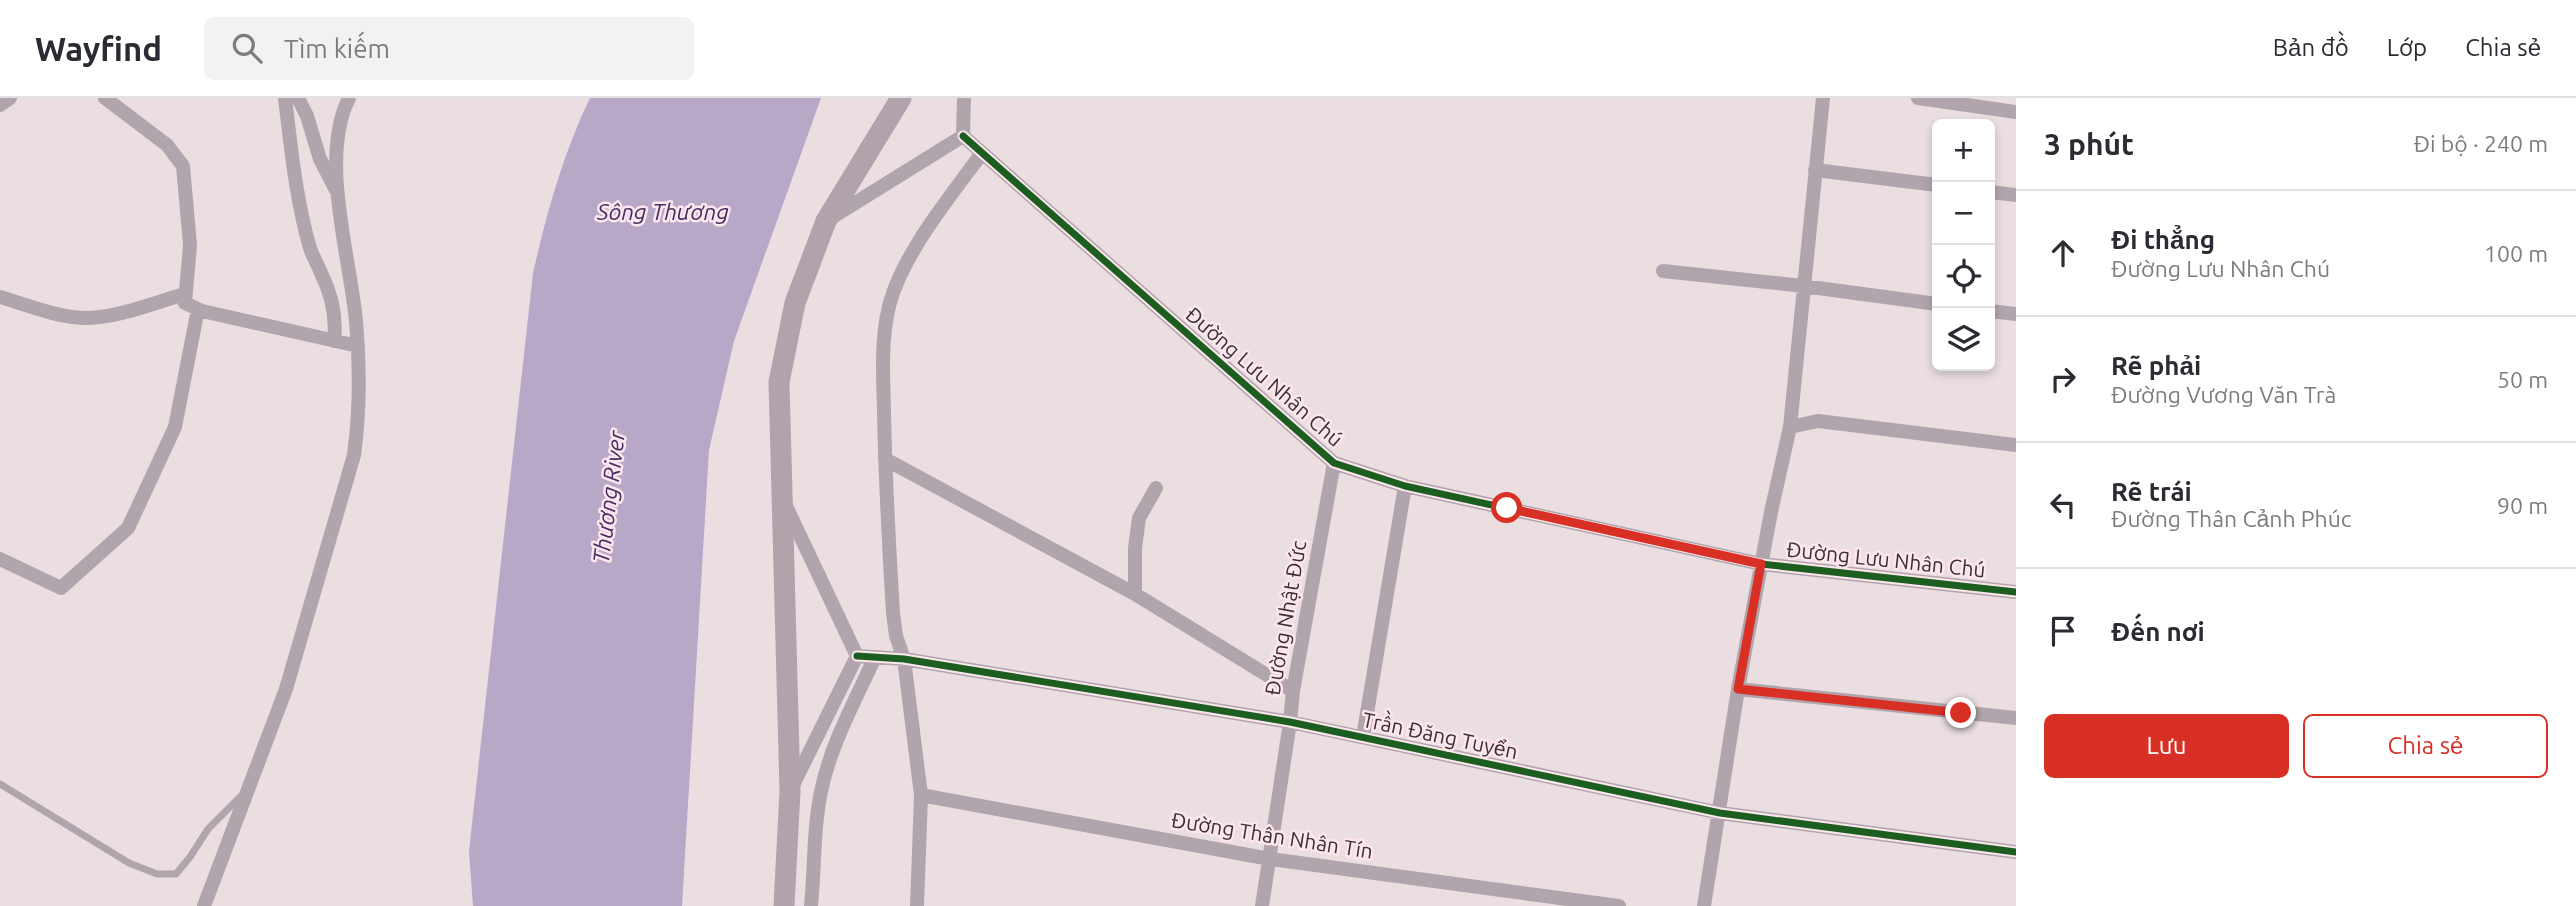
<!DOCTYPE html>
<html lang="vi">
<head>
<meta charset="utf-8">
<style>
  body { margin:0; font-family:Ubuntu,sans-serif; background:#f2f2f3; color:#2b2b33 }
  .controls { position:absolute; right:21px; top:21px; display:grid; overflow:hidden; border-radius:10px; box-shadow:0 4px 10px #0003 }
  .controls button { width:63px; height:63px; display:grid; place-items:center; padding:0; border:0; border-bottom:2px solid #e1e1e2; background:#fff; color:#2b2b33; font:35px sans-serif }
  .stop { position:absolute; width:21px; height:21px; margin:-16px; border:5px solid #d93025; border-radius:50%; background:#fff }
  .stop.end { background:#d93025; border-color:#fff; box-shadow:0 2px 7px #0008 }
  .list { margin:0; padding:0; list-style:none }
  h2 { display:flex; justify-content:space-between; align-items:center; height:91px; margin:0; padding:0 28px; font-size:30px }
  h2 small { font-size:23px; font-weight:400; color:#7c7c81 }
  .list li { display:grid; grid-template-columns:46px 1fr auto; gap:21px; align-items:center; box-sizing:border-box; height:126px; padding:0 28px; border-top:2px solid #e1e1e2 }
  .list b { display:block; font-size:26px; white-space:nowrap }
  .list p { margin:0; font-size:23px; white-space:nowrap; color:#7c7c81 }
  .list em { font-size:23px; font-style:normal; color:#7c7c81 }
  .actions { display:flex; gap:14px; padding:21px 28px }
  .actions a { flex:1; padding:16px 0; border:2px solid #d93025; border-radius:10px; text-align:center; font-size:24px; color:#d93025 }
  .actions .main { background:#d93025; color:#fff }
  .icon { flex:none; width:38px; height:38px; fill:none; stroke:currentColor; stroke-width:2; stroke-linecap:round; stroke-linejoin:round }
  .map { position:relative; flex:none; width:2016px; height:808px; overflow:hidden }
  header { display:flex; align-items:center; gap:42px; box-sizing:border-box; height:98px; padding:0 35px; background:#fff; border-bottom:2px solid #e1e1e2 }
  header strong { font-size:33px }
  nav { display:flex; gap:38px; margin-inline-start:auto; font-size:24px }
  .search { width:490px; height:63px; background:#f2f2f3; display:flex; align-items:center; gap:18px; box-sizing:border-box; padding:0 24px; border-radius:10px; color:#7c7c81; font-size:26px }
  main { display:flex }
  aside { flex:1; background:#fff }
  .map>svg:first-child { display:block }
</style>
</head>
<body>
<header>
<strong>Wayfind</strong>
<div class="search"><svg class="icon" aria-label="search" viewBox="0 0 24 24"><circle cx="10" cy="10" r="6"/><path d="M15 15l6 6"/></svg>Tìm kiếm</div>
<nav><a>Bản đồ</a><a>Lớp</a><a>Chia sẻ</a></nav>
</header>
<main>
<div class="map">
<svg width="2016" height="808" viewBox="0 0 2016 808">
  <rect width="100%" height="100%" fill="#eadee1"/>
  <path fill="#b8a8c7" d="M 590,0 L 821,0 L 734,243 L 709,352 L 682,808 L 473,808 L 469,753 L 533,175 C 547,114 563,56 590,0 Z"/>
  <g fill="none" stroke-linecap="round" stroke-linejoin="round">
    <path stroke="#b1a5ad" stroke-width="7" d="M 0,686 L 129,765 L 157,776 L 176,776 L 190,759 L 208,731 L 243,696"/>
    <path stroke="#b1a5ad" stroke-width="14" d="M 105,0 L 167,47 L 183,68 L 190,147 L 185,205 L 202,213 L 358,248
      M 285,0 C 291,50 296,102 310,150 C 313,159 318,167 321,175 C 332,197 337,218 334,243
      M 298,0 L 307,18 L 320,61 L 336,92
      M 1918,0 L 2016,14
      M 0,7 L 10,0
      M 963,38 L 1334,365 L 1405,388 L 1761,466 L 2016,494
      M 1815,72 L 1937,87
      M 1990,94 L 2016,97
      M 831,120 L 963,38 L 964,0
      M 1663,173 L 1803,188 L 1937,206
      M 0,199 C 27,207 56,219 84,220 C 118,220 153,205 185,196
      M 1990,213 L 2016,216
      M 1790,329 L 1818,323 L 2016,347
      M 885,361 L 1135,496 L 1293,593
      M 786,408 L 857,558 L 792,689
      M 0,461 L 61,490 L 128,430 L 175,329 L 198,211
      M 1135,496 L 1135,450 L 1139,420 L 1156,390
      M 857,558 L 904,561 L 1290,624 L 1720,715 L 2016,754
      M 1738,591 L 2016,620
      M 1363,639 L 1405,388
      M 921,697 L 1270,761 L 1619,808
      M 204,808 L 286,591 L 354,357 C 360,313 360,267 356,223 C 350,158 319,60 349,0
      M 811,808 C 815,769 813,728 822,689 C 832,644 856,601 875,559
      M 917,808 L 921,697 L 904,561 L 896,538 L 893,515 C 889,448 885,380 884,312 C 883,273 880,232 893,195 C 910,147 952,96 982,55
      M 1262,808 L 1290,624 L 1293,593 L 1334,365
      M 1704,808 L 1738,591 L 1771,414 L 1790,329 L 1823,0"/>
    <path stroke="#b1a3ac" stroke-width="21" d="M 784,808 L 790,693 L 779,284 L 795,205 L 826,123 L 901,0"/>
    <g stroke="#fde6ed" stroke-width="11">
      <path id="cycleway" d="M 963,38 L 1334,365 L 1405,388 L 1761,466 L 2016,494
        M 857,558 L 904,561 L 1290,624 L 1720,715 L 2016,754"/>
    </g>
    <use href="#cycleway" stroke="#1b5e20" stroke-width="7"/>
  </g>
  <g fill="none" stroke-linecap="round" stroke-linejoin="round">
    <path stroke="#d93025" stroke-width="9" d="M 1507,410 L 1761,466 L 1738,591 L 1961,615"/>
  </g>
  <g text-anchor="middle" stroke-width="5" stroke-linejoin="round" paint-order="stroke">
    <g font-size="21" fill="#393133" stroke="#fde6ed">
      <text transform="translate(1264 279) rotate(41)" y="7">Đường Lưu Nhân Chú</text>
      <text transform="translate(1886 462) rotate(6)" y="7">Đường Lưu Nhân Chú</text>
      <text transform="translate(1286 520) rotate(-80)" y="7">Đường Nhật Đức</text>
      <text transform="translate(1440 638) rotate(12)" y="7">Trần Đăng Tuyển</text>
      <text transform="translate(1272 738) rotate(9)" y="7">Đường Thân Nhân Tín</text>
    </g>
    <g font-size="23" font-style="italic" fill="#462d64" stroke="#fde6ed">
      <text x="663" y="122">Sông Thương</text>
      <text transform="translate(609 399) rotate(-83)" y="8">Thương River</text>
    </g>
  </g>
</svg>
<div class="controls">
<button>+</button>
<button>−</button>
<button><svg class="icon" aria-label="locate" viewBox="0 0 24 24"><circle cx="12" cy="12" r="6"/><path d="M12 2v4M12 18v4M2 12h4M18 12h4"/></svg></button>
<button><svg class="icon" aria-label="layers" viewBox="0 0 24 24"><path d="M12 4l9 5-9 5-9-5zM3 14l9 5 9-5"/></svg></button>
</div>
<div class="stop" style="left:1507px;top:410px"></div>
<div class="stop end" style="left:1961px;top:615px"></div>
</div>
<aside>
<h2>3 phút<small>Đi bộ · 240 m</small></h2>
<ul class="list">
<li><svg class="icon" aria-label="ahead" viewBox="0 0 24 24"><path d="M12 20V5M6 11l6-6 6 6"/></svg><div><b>Đi thẳng</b><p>Đường Lưu Nhân Chú</p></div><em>100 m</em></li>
<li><svg class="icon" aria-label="right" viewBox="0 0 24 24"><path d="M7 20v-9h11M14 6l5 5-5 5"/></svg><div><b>Rẽ phải</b><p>Đường Vương Văn Trà</p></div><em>50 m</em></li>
<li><svg class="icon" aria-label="left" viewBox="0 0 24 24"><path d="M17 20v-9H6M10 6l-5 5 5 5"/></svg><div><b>Rẽ trái</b><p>Đường Thân Cảnh Phúc</p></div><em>90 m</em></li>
<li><svg class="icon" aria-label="arrive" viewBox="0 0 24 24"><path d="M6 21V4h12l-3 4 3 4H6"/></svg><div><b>Đến nơi</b></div></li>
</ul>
<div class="actions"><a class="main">Lưu</a><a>Chia sẻ</a></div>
</aside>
</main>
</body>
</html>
